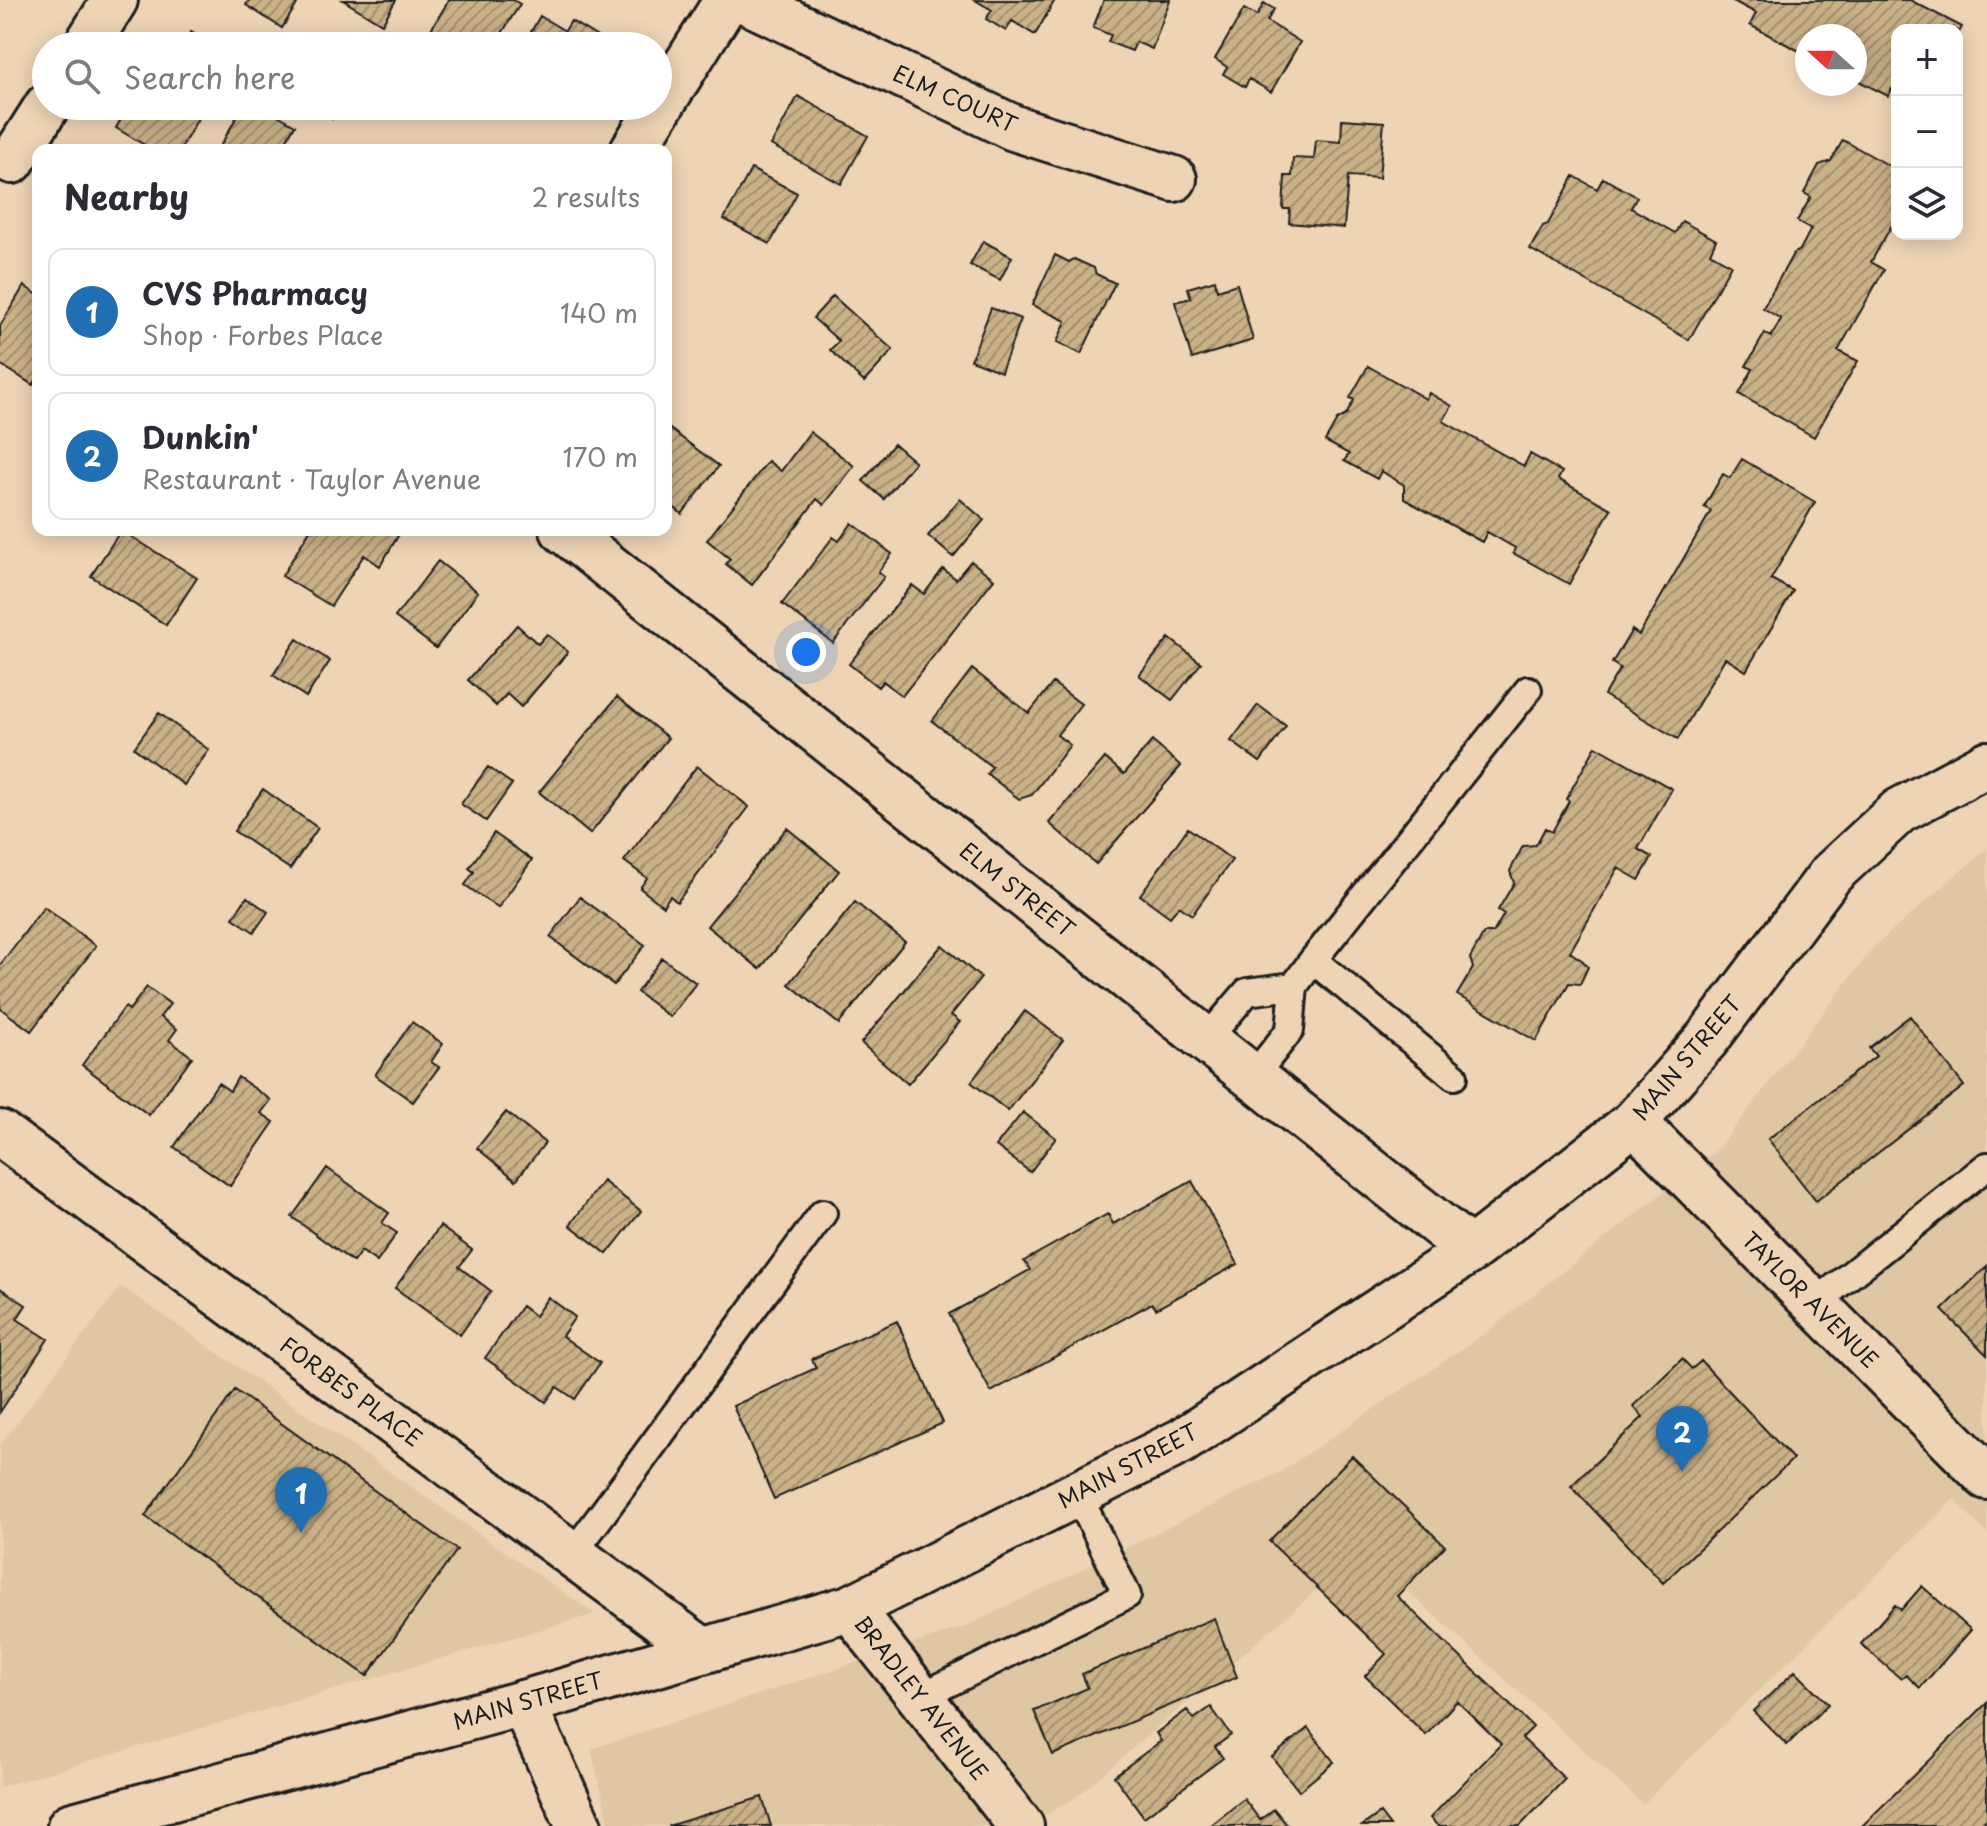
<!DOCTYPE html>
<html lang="en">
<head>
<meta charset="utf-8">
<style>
  body { margin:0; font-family:"Playpen Sans",sans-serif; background:#f7f7f7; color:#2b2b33 }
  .controls { position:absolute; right:24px; top:24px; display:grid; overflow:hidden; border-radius:16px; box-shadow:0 4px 20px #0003 }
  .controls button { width:72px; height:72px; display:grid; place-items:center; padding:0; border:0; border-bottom:2px solid #e1e1e2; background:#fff; color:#2b2b33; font:40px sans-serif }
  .compass { position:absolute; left:1795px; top:24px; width:72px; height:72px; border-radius:50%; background:#fff; box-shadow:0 4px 20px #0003; rotate:291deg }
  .you { position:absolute; left:806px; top:652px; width:28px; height:28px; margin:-20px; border:6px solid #fff; border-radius:50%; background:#1a73e8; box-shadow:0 0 0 12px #1a73e833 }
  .badge { display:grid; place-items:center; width:52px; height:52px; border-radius:50%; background:#1f6fb2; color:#fff; font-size:26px; font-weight:700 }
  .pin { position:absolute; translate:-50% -66px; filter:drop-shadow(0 2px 4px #0008) }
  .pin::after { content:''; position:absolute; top:42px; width:28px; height:24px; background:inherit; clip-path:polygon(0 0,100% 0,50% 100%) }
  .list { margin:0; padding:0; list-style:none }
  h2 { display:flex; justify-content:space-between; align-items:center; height:104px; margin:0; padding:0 32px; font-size:34px }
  h2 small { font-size:26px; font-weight:400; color:#7c7c81 }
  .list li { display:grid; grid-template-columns:52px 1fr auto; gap:24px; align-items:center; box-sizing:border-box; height:128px; margin:0 16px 16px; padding:0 16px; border:2px solid #e1e1e2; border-radius:16px }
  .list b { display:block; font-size:30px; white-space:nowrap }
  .list p { margin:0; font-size:26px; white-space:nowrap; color:#7c7c81 }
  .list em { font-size:26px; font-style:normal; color:#7c7c81 }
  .icon { flex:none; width:44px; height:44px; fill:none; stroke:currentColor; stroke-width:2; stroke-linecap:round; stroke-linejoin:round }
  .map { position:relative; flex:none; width:1987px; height:1826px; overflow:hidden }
  .search { position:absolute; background:#fff; box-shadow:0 4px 20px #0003; left:32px; top:32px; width:640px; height:88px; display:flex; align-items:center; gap:20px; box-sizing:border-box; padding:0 28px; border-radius:44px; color:#7c7c81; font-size:30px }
  .panel { position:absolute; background:#fff; box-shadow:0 4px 20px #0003; left:32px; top:144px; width:640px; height:392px; border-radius:16px }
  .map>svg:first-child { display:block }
</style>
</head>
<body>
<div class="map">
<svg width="1987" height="1826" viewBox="0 0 1987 1826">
  <defs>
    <pattern id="building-hatch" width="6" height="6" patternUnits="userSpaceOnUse" patternTransform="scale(2)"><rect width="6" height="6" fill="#cab187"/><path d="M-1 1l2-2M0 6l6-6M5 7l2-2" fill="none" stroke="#a38f6e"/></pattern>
  </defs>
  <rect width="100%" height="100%" fill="#eed4b5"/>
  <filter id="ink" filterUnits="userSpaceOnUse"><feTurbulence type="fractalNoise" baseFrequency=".0125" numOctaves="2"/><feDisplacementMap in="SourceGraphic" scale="16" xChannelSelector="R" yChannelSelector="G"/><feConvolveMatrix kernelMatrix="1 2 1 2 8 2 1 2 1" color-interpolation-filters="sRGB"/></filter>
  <g filter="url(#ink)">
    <path fill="#dfc7a4" d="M 1987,848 L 1987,1534 L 1954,1499 L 1643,1804 L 1363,1551 L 1074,1799 L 1025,1826 L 610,1826 L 591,1749 L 967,1626 L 1280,1472 L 1484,1334 L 1717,1150 L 1874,947 Z
      M 121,1286 L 595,1614 L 0,1787 L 0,1445 Z"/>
    <path fill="url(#building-hatch)" stroke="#1c1c1c" stroke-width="2" d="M 249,0 L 290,0 L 297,4 L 282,28 L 246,5 Z
      M 343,0 L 396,0 L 382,24 Z
      M 449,0 L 513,0 L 520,4 L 494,46 L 479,46 L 466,38 L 461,46 L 444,46 L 427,36 Z
      M 975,0 L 1055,0 L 1035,35 L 1012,21 L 1006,31 L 986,19 L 992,10 Z
      M 1104,0 L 1170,0 L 1152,49 L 1136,42 L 1132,51 L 1108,42 L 1111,35 L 1093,28 Z
      M 1731,0 L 1910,0 L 1962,27 L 1957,36 L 1957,30 L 1897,30 L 1897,92 L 1892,89 L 1888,96 L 1857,80 L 1861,73 L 1855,70 L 1855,36 L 1807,36 L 1807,55 L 1750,25 L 1756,13 Z
      M 1264,3 L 1274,9 L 1267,21 L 1300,42 L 1271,92 L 1249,79 L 1245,87 L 1223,74 L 1227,67 L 1215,59 L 1244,9 L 1257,16 Z
      M 540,16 L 565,31 L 571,21 L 599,38 L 594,46 L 523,46 Z
      M 191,32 L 215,46 L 183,46 Z
      M 798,96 L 868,136 L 841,184 L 771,145 Z
      M 137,106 L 205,106 L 180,150 L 153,150 L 116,128 L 128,107 L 134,111 Z
      M 243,106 L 262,106 L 295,125 L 281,150 L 218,150 Z
      M 312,106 L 340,106 L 332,119 Z
      M 535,106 L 559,106 L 553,116 Z
      M 1342,119 L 1384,122 L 1379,178 L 1348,176 L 1344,228 L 1289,223 L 1290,209 L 1283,209 L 1285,176 L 1292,176 L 1293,158 L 1314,159 L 1316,140 L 1341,142 Z
      M 1843,140 L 1897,170 L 1897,216 L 1871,262 L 1884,270 L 1838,351 L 1858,361 L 1814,437 L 1739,394 L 1753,369 L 1746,366 L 1765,333 L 1771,337 L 1781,319 L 1763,308 L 1793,254 L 1800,250 L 1811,229 L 1797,221 L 1811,197 L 1804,193 L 1819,165 L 1831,161 Z
      M 751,169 L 797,193 L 770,244 L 724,219 Z
      M 1574,176 L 1597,189 L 1603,178 L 1637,197 L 1631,208 L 1675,233 L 1682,221 L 1716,240 L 1710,253 L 1731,265 L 1689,340 L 1530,249 L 1543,226 L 1548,224 Z
      M 983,241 L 1012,257 L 1000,280 L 970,265 Z
      M 1055,255 L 1069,262 L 1074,259 L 1094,268 L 1096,274 L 1115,283 L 1081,354 L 1057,342 L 1066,321 L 1032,305 Z
      M 1215,280 L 1217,290 L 1237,284 L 1253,340 L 1192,359 L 1175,302 L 1191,298 L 1188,288 Z
      M 24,286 L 38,295 L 38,377 L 33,385 L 0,364 L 0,326 Z
      M 833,296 L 893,350 L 864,382 L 830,350 L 839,341 L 813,318 Z
      M 991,308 L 1021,319 L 1001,372 L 971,360 Z
      M 1368,366 L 1426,399 L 1429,393 L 1452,406 L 1443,421 L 1524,466 L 1530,454 L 1562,472 L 1558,479 L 1611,509 L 1569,584 L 1513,553 L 1515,548 L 1487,532 L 1482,542 L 1404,499 L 1404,485 L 1381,471 L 1377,479 L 1344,461 L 1349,454 L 1325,441 L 1337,420 L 1346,415 L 1354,400 L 1350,398 Z
      M 666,426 L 719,466 L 682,514 L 666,501 Z
      M 810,432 L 854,466 L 824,505 L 817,499 L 752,585 L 726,564 L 730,559 L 707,540 L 768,461 L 781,471 Z
      M 894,444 L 915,462 L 884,499 L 863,481 Z
      M 1742,459 L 1815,502 L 1771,579 L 1793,591 L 1746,671 L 1725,658 L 1678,739 L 1604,695 L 1620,668 L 1612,663 L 1632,630 L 1639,635 L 1711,511 L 1704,507 L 1723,474 L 1730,478 Z
      M 960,499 L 984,520 L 953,557 L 928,536 Z
      M 852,523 L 892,554 L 878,572 L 884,577 L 833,643 L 782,604 L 833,537 L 839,541 Z
      M 121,530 L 197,578 L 166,625 L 91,576 Z
      M 310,530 L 389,530 L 398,536 L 380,566 L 364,555 L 331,606 L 282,576 Z
      M 438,561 L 478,592 L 436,648 L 395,617 Z
      M 971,561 L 994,579 L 902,696 L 883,681 L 878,687 L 849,664 L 912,585 L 924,594 L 943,569 L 956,579 Z
      M 517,625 L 538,644 L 547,634 L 568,652 L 521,707 L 507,694 L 496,706 L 468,680 Z
      M 1169,638 L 1201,663 L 1172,700 L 1139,675 Z
      M 297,639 L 330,661 L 306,697 L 273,675 Z
      M 972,669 L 1029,713 L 1053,683 L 1081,704 L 1057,735 L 1070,745 L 1032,795 L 1019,799 L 987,774 L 992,767 L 932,721 Z
      M 617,697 L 668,738 L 590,834 L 539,792 Z
      M 1258,705 L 1286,726 L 1260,762 L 1231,741 Z
      M 159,713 L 209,750 L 184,785 L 134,748 Z
      M 1152,741 L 1181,766 L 1096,864 L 1049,823 L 1105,758 L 1124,774 Z
      M 1596,746 L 1672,789 L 1638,849 L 1652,857 L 1639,880 L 1618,868 L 1570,952 L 1583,961 L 1588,967 L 1580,984 L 1569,983 L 1536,1041 L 1457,995 L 1473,968 L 1470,958 L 1484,933 L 1493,933 L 1504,914 L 1498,910 L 1514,883 L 1510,871 L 1523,846 L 1536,845 L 1545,828 L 1552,832 L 1569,801 L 1566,799 Z
      M 697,766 L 749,807 L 677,902 L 670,896 L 663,906 L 640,888 L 647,878 L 624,861 Z
      M 488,767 L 512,784 L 486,821 L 461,804 Z
      M 263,789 L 318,828 L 290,869 L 234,831 Z
      M 787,828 L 839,871 L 760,969 L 707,926 Z
      M 1188,828 L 1232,860 L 1192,915 L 1179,906 L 1170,917 L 1140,895 Z
      M 494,833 L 532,860 L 498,908 L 465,885 L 474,872 L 469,868 Z
      M 247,897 L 268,912 L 254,932 L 233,918 Z
      M 580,897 L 645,945 L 614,985 L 550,937 Z
      M 855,902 L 905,942 L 839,1024 L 789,984 Z
      M 44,907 L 96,946 L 31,1031 L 0,1008 L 0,965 Z
      M 942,945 L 981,978 L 951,1015 L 960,1022 L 908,1084 L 861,1043 Z
      M 662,958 L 696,983 L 670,1017 L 637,992 Z
      M 147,987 L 170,1004 L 160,1017 L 177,1029 L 169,1040 L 192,1057 L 149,1115 L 82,1065 L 125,1007 L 129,1010 Z
      M 1025,1011 L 1063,1040 L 1008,1111 L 971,1082 Z
      M 1910,1016 L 1964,1086 L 1816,1201 L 1768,1139 L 1876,1056 L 1869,1048 Z
      M 412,1022 L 443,1044 L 431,1062 L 439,1067 L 413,1102 L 375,1075 Z
      M 238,1077 L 271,1100 L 261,1113 L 274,1122 L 230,1186 L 174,1147 L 218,1083 L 230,1091 Z
      M 506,1112 L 545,1143 L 516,1180 L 477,1148 Z
      M 1023,1112 L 1056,1138 L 1030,1172 L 996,1146 Z
      M 327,1168 L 389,1213 L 382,1223 L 397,1233 L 377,1262 L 361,1251 L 353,1262 L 292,1217 Z
      M 603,1181 L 641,1211 L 607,1254 L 570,1225 Z
      M 1192,1181 L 1238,1264 L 1156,1309 L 1152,1303 L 991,1392 L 949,1314 L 1030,1270 L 1024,1261 L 1108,1214 L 1113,1224 Z
      M 440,1226 L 472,1250 L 459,1267 L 491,1291 L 460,1335 L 395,1288 Z
      M 1987,1266 L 1987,1355 L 1942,1310 Z
      M 0,1288 L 26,1305 L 17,1319 L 48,1339 L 0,1412 Z
      M 548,1297 L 575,1317 L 562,1336 L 600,1363 L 575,1399 L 557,1387 L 546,1402 L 485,1358 L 522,1306 L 535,1316 Z
      M 897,1321 L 943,1423 L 774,1499 L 733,1406 L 816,1368 L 812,1359 Z
      M 1682,1359 L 1692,1369 L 1701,1361 L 1793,1459 L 1663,1583 L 1571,1486 L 1643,1417 L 1633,1406 Z
      M 235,1390 L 457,1550 L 367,1676 L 145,1516 Z
      M 1352,1456 L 1445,1546 L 1397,1596 L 1533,1727 L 1522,1738 L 1565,1779 L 1520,1826 L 1438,1826 L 1430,1818 L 1501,1744 L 1457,1701 L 1426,1735 L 1365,1676 L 1386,1654 L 1269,1541 Z
      M 1922,1586 L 1971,1630 L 1920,1688 L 1906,1675 L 1901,1679 L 1861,1644 L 1895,1605 L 1901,1610 Z
      M 1214,1618 L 1237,1677 L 1053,1755 L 1034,1711 L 1088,1688 L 1082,1674 Z
      M 1795,1671 L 1828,1704 L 1787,1745 L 1753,1711 Z
      M 1987,1703 L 1987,1819 L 1980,1826 L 1862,1826 Z
      M 1211,1707 L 1231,1735 L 1215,1747 L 1223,1758 L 1144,1817 L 1114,1776 L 1161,1741 L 1156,1733 L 1187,1710 L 1194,1719 Z
      M 1308,1728 L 1334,1762 L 1299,1791 L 1272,1757 Z
      M 762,1797 L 771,1826 L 668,1826 Z
      M 1244,1799 L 1260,1820 L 1274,1809 L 1288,1826 L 1210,1826 Z
      M 1380,1813 L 1390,1826 L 1362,1826 Z"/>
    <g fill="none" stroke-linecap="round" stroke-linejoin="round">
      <g stroke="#1c1c1c" stroke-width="32">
        <path id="service" d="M 1313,960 L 1528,690
          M 1206,1040 L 1247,992 L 1294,986
          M 1253,1077 L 1290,1030 L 1294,986 L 1313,960 L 1454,1076
          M 1814,1304 L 1987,1166
          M 572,1555 L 823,1213
          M 920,1697 L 1127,1595 L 1077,1493"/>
      </g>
      <g stroke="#1c1c1c" stroke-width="50">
        <path id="minor" d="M 744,0 L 1014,128 L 1174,179
          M 86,46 L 115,0
          M 633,150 L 727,0
          M 12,161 L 47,106
          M 563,530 L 1471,1250
          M 1634,1122 L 1987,1477
          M 850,1608 L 1021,1826
          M 523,1703 L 579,1826"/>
      </g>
      <g stroke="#1c1c1c" stroke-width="50">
        <path id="tertiary" d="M 0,1133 L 702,1650"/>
      </g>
      <g stroke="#1c1c1c" stroke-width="50">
        <path id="secondary" d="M 70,1826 L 523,1703 L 850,1608 L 1182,1441 L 1471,1250 L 1634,1122 L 1707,1039 L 1831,874 L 1899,811 L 1987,764"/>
      </g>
      <use href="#service" stroke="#eed4b5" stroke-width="26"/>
      <use href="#minor" stroke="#eed4b5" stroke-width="44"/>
      <use href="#tertiary" stroke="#eed4b5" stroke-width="44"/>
      <use href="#secondary" stroke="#eed4b5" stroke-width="44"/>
    </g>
  </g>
  <g text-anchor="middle" stroke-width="6" stroke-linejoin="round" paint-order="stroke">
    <g font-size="22" fill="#1c1c1c" stroke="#eed4b5">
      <text transform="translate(955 99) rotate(24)" y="8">ELM COURT</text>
      <text transform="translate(1017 890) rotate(38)" y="8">ELM STREET</text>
      <text transform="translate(1687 1058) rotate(-50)" y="8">MAIN STREET</text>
      <text transform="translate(1810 1300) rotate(45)" y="8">TAYLOR AVENUE</text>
      <text transform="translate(351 1392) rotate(36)" y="8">FORBES PLACE</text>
      <text transform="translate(1128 1466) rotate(-28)" y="8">MAIN STREET</text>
      <text transform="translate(921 1698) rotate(52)" y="8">BRADLEY AVENUE</text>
      <text transform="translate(528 1701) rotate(-16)" y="8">MAIN STREET</text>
    </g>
  </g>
</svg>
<div class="controls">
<button>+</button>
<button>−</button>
<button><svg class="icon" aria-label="layers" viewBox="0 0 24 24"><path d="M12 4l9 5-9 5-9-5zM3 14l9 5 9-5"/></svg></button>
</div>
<svg class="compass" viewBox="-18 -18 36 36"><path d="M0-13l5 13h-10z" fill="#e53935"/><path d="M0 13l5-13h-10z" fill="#7c7c81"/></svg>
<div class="you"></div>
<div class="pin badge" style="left:301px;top:1533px">1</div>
<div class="pin badge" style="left:1682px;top:1472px">2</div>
<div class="search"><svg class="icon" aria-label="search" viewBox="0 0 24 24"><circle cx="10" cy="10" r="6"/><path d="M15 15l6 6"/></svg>Search here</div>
<section class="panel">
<h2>Nearby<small>2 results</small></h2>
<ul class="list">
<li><span class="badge">1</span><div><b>CVS Pharmacy</b><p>Shop · Forbes Place</p></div><em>140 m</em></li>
<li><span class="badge">2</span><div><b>Dunkin'</b><p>Restaurant · Taylor Avenue</p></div><em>170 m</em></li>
</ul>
</section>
</div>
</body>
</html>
